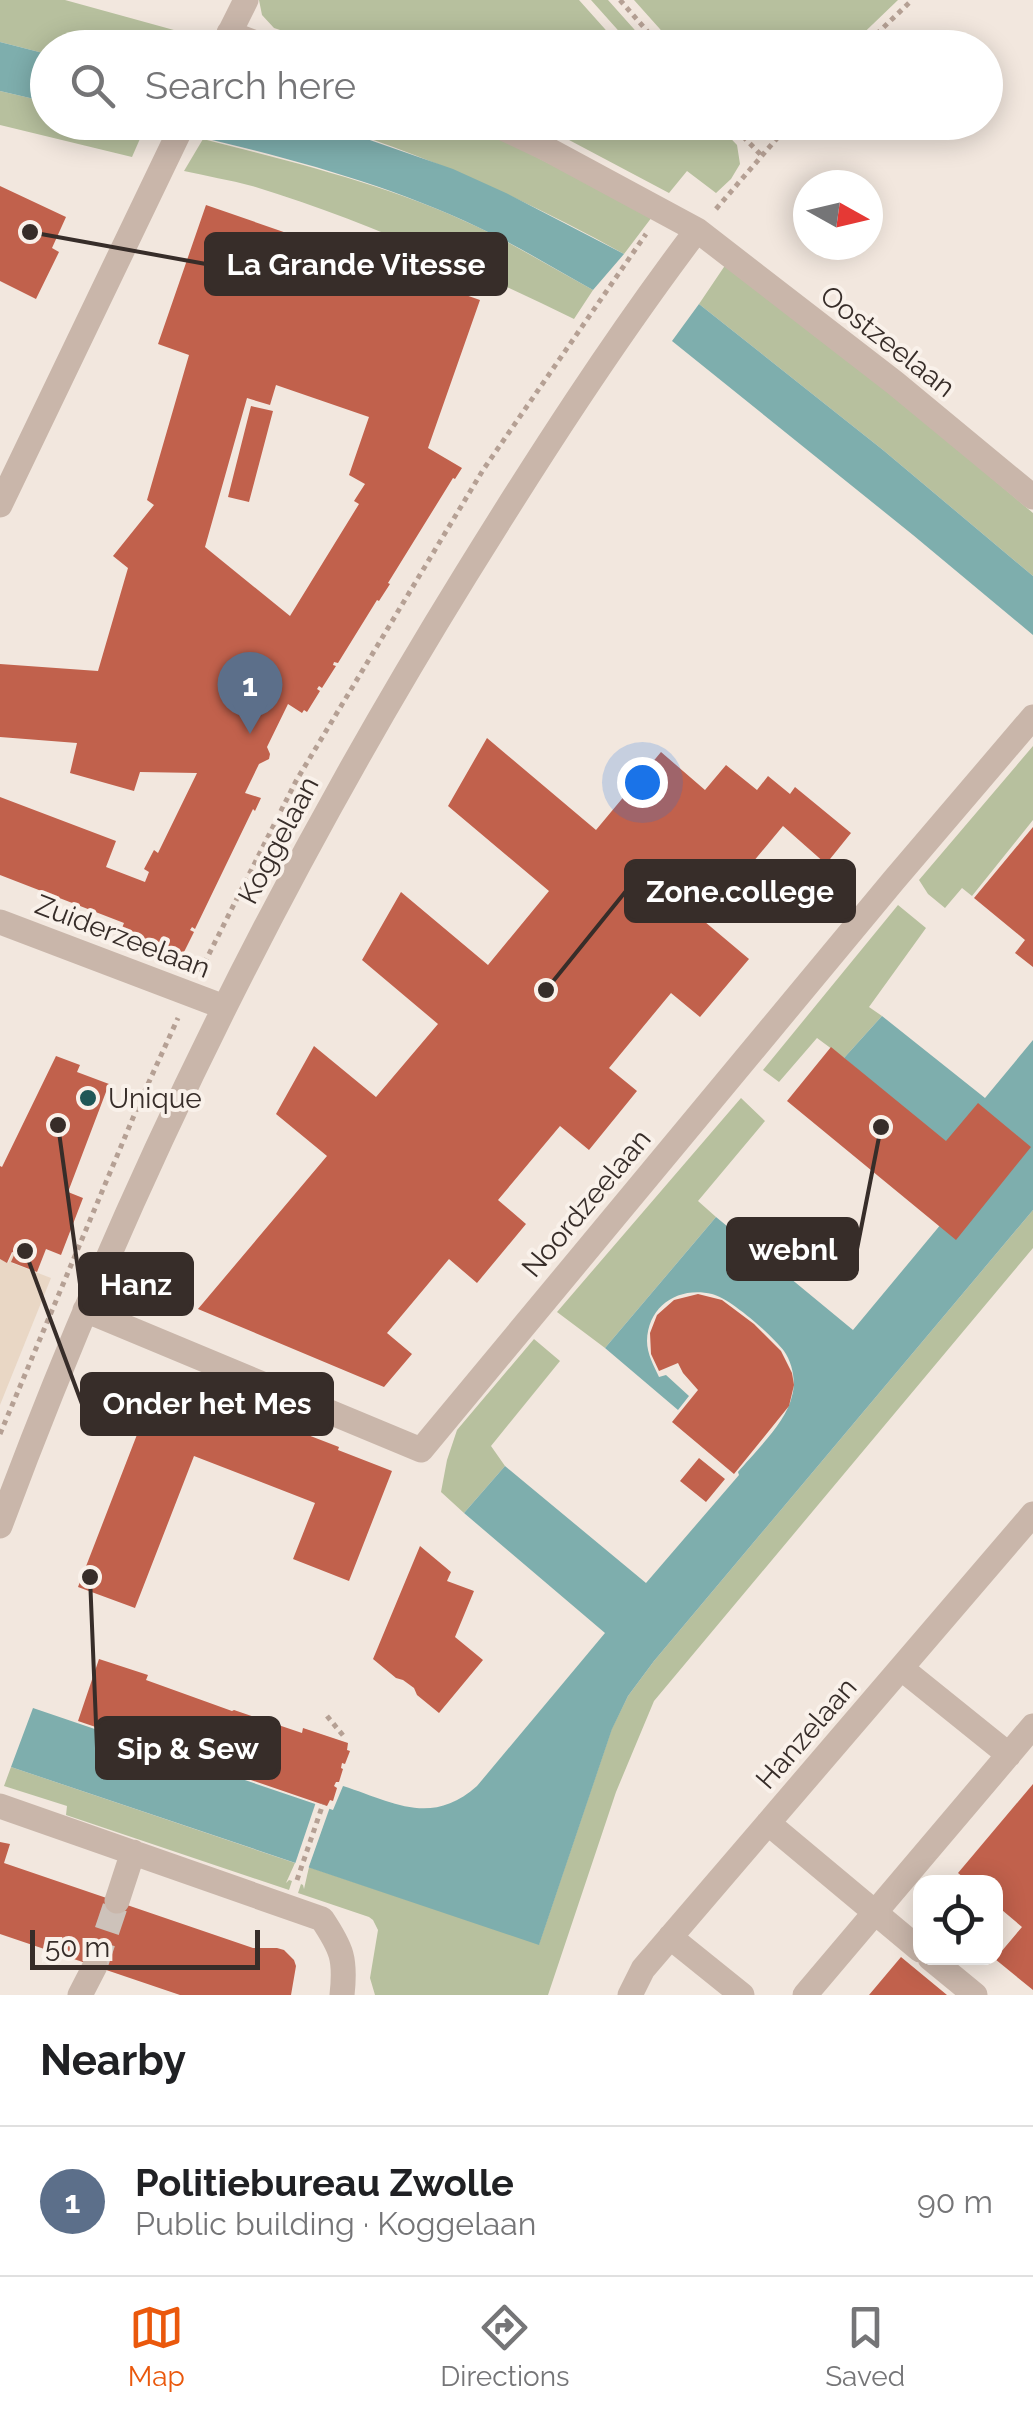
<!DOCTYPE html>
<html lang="en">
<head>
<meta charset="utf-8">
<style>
  body { margin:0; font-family:Raleway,sans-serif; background:#f6f6f6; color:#202124 }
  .controls { position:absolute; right:30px; bottom:30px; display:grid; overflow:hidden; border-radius:20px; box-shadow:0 5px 25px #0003 }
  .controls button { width:90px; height:90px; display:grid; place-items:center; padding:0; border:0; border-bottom:2px solid #e0e0e0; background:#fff; color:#202124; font:50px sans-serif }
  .compass { position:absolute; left:793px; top:170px; width:90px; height:90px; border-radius:50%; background:#fff; box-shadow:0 5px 25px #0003; rotate:98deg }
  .scale { position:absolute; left:30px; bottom:25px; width:230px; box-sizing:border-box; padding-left:10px; border:5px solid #372d29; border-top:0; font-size:28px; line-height:35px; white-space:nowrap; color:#372d29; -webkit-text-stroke:8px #f9f1ea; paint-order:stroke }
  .you { position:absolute; left:642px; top:782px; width:35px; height:35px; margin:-25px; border:8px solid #fff; border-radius:50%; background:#1a73e8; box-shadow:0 0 0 15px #1a73e833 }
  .badge { display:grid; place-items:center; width:65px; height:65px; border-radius:50%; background:#ea580c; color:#fff; font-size:32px; font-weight:700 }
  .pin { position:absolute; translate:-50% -82px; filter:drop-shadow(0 2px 5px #0008) }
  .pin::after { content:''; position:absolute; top:52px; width:35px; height:30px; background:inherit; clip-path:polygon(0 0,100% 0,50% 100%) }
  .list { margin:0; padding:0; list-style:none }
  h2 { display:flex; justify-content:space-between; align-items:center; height:130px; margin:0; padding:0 40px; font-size:42px }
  h2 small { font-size:32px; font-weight:400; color:#757577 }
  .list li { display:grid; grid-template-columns:65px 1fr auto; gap:30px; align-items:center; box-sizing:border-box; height:150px; padding:0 40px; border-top:2px solid #e0e0e0 }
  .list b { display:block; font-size:38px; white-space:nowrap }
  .list p { margin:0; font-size:32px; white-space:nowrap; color:#757577 }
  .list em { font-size:32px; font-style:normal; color:#757577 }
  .icon { flex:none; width:55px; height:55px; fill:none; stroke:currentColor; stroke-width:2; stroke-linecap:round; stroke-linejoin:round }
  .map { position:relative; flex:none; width:1033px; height:1995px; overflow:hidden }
  .search { position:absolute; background:#fff; box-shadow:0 5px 25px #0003; left:30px; right:30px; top:30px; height:110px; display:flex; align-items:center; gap:25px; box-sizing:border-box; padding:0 35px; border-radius:55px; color:#757577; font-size:38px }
  .sheet { height:280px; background:#fff }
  nav { display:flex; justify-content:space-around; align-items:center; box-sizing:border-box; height:140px; border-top:2px solid #e0e0e0; background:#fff; font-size:28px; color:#757577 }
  nav a { display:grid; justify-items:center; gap:5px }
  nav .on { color:#ea580c }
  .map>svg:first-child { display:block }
</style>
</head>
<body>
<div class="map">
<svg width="1033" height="1995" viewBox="0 0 1033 1995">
  <rect width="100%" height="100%" fill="#f2e7de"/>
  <path fill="#b7c09e" d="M 0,0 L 65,0 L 192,35 L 186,47 L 48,48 L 47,54 L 0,42 Z
    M 259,0 L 579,0 L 621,47 L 331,47 L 274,28 L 262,15 Z
    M 591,0 L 608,0 L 650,47 L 633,47 Z
    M 634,0 L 898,0 L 848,48 L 676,47 Z
    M 0,91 L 47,102 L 48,122 L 135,122 L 146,125 L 132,157 L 0,125 Z
    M 321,123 L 464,123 L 496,136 L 652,217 L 624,254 C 527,200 427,155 321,123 Z
    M 537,123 L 688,123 L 701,140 L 708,135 L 699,123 L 716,123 L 737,145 L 740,164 L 731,179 L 716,193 L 687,171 L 669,193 Z
    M 203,139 C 301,164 401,188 492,234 C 526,252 559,271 593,290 L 574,319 C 469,268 363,220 252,186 C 230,180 206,176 184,171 Z
    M 726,264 L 837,348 L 1033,513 L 1033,576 L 883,450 L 699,304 Z
    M 1033,746 L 1033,820 L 972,896 L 962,888 L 945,908 L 928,894 L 919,880 Z
    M 898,905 L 926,928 L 869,1007 L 882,1016 L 844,1058 L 817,1038 L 779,1082 L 763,1070 Z
    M 741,1098 L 765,1121 L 698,1201 L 716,1217 L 605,1348 L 557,1312 Z
    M 1033,1210 L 1033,1248 L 654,1701 L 616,1792 L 548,1995 L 375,1995 L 370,1978 L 378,1930 L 373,1920 L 369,1917 L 298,1893 L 301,1884 L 303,1885 L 304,1889 L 309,1867 L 539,1944 L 612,1728 L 628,1696 L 654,1661 Z
    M 534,1339 L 560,1361 L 491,1446 L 505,1466 L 464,1513 L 441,1492 L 447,1460 L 457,1430 Z
    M 11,1767 L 295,1863 L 286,1883 L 289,1880 L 292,1881 L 289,1890 L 66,1815 L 67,1806 L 4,1786 Z"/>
  <path fill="#e9d7c5" d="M 13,1253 L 15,1254 L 12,1263 L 51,1278 L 0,1405 L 0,1259 L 8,1263 Z"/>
  <path fill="#7eaead" d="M 0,42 L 47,54 L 47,102 L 0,91 Z
    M 136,123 L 321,123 L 453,169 L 506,193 L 624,254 L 593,290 C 559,271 526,251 492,234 C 385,180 253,148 136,123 Z
    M 699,304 L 883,450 L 1033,576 L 1033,635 L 913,535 L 672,341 Z
    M 882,1016 L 985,1098 L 1033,1040 L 1033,1210 L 654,1661 L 628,1696 L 612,1729 L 539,1945 L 11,1767 L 33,1708 L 333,1810 L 343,1786 C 393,1802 431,1827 477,1786 L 605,1633 L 464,1513 L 505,1466 L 646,1583 L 739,1475 L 738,1472 C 755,1452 787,1421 792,1396 C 796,1382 793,1364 784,1351 C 773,1336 730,1298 712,1294 C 679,1286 648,1305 647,1341 C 647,1354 654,1366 659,1377 L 666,1375 L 689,1396 L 678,1410 L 605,1348 L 716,1217 L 853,1330 L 981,1176 L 844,1058 Z"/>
  <path fill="#f2e7de" d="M 316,1802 L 330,1807 L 307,1872 L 294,1867 Z"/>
  <path fill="#c1614c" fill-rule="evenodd" d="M 0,186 L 66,217 L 52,248 L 59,252 L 36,299 L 0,281 Z
    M 206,205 L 480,300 L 428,448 L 462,468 L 455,479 L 453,478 L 388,583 L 390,584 L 379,601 L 377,600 L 338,663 L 334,662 L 333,665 L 336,666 L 322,688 L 319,686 L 317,689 L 320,691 L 307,712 L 304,710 L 302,713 L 288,704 L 267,747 L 270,754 L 269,759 L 259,764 L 245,793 L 261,798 L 255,811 L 253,809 L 195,929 L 192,927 L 190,930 L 194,932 L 183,954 L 179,952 L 178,955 L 153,943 L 155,940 L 152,939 L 150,942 L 122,928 L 124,923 L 0,875 L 0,797 L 116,841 L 106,867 L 145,882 L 149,872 L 144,869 L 154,850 L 158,853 L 197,773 L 140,772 L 134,791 L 70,773 L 77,743 L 0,737 L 0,664 L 98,671 L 128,568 L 113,556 L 154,505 L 147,500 L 189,355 L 158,344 ZM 276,385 L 369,417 L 349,475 L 365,484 L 354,501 L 359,504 L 290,616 L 205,547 L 247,398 L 270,405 Z
    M 251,406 L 273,411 L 249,502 L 228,497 Z
    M 487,738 L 596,830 L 661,752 L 705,790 L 726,765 L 757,790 L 768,776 L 790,794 L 795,787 L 851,833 L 826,864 L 783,826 L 713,910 L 682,884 L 673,895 L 749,959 L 700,1017 L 671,993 L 609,1068 L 637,1091 L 589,1150 L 560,1126 L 498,1200 L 526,1224 L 477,1283 L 449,1259 L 387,1333 L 412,1354 L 384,1387 L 198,1309 L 327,1156 L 276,1114 L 314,1046 L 376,1097 L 438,1024 L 362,960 L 401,892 L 488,965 L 549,891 L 448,806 Z
    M 1033,827 L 1033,967 L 1015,953 L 1025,940 L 974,898 Z
    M 831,1047 L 946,1141 L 978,1103 L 1031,1147 L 956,1240 L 787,1101 Z
    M 56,1056 L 80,1065 L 77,1072 L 109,1084 L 68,1192 L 83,1198 L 61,1255 L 46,1249 L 37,1272 L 11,1262 L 15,1253 L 12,1252 L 7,1263 L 0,1259 L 0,1166 L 2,1167 Z
    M 698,1294 L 722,1300 L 754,1324 L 781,1351 L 792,1373 L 794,1385 L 789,1406 L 734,1474 L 672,1422 L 698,1390 L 683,1373 L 678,1363 L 659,1371 L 651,1354 L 650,1333 L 657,1315 L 674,1300 Z
    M 162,1379 L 339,1447 L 338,1450 L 392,1471 L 349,1581 L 293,1559 L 315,1503 L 194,1456 L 135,1608 L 78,1587 L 157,1383 Z
    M 699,1458 L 725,1479 L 706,1502 L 680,1481 Z
    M 420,1546 L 451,1572 L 447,1581 L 474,1591 L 455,1637 L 483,1660 L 439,1713 L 417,1695 L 414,1688 L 403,1680 L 396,1678 L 373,1659 Z
    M 99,1659 L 148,1675 L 146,1680 L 232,1711 L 234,1710 L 302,1733 L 303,1728 L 348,1743 L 347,1750 L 350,1751 L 345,1764 L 342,1763 L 341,1768 L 343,1769 L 339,1782 L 336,1782 L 334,1786 L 337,1788 L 333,1801 L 330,1800 L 327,1806 L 78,1721 Z
    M 1033,1784 L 1033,1990 L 995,1959 L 1022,1927 L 996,1905 L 996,1882 L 969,1882 L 958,1873 Z
    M 0,1842 L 10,1844 L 4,1863 L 253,1948 L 277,1948 L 284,1950 L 294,1960 L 296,1966 L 291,1995 L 180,1995 L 0,1934 Z
    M 901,1957 L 947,1995 L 869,1995 Z"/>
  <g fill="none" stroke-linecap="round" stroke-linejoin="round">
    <path stroke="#cdc2ba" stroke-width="25" stroke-dasharray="25 12" stroke-linecap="butt" d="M 95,1966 L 117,1901"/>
    <path stroke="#b5a094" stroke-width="5" stroke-dasharray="5 5" stroke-linecap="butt" d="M 620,0 L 662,48
      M 862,48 L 912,0
      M 729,122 L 762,156
      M 716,209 L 791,122
      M 200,972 L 296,781 L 483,470 L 646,234
      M 0,1434 L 138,1106 L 178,1018
      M 327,1716 L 346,1739
      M 297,1880 L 323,1804"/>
    <path stroke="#c9b6aa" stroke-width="25" d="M 229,33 L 269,48
      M 222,48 L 246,0
      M 490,122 L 547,149 L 697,230 L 895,383 L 1033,497
      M 0,505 L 184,122
      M 0,922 L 224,1007
      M 85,1310 L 421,1450 L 894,880 L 1033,717
      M 0,1526 C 123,1194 279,877 465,576 C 538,458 613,341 697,230
      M 901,1668 L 1009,1755
      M 0,1806 L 322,1919 C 342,1949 346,1959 342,1995
      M 768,1823 L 920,1950
      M 117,1901 L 133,1852
      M 670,1937 L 742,1995
      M 930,1958 L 975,1995
      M 80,1995 L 95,1966
      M 630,1995 L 643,1969 L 1033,1514
      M 805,1995 L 1033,1726"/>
  </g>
  <circle fill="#205757" stroke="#f9f1ea" stroke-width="4" cx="88" cy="1098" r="10"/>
  <g text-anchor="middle" stroke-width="8" stroke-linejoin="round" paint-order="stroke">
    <g font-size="28" fill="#372d29" stroke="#f9f1ea">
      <text transform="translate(888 341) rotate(38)" y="10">Oostzeelaan</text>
      <text transform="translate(278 840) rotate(-62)" y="10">Koggelaan</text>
      <text transform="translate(123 936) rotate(21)" y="10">Zuiderzeelaan</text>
      <text transform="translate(586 1203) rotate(-50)" y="10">Noordzeelaan</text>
      <text transform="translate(806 1733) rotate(-49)" y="10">Hanzelaan</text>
    </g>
    <g font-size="28" fill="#372d29" stroke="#f9f1ea" text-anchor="start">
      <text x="108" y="1108">Unique</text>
    </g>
  </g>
  <path fill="none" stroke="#372d29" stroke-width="4" d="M30 232L206 264M546 990L626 891M881 1127L857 1249M58 1125L80 1284M25 1251L82 1404M90 1577L97 1748"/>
  <g fill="#372d29" stroke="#f9f1ea" stroke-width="4">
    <circle cx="30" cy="232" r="10"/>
    <circle cx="546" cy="990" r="10"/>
    <circle cx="881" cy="1127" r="10"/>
    <circle cx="58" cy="1125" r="10"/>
    <circle cx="25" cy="1251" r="10"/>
    <circle cx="90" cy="1577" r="10"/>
  </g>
  <g fill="#372d29" stroke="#372d29" stroke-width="4">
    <rect x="206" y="234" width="300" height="60" rx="10"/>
    <rect x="626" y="861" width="228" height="60" rx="10"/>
    <rect x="728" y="1219" width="129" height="60" rx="10"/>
    <rect x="80" y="1254" width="112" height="60" rx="10"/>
    <rect x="82" y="1374" width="250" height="60" rx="10"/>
    <rect x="97" y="1718" width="182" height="60" rx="10"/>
  </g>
  <g font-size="30" text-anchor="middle" font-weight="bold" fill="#fff">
    <text x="356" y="275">La Grande Vitesse</text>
    <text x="740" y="902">Zone.college</text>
    <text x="793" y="1260">webnl</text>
    <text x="136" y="1295">Hanz</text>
    <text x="207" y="1414">Onder het Mes</text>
    <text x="188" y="1759">Sip &amp; Sew</text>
  </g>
</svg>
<div class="controls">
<button><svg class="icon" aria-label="locate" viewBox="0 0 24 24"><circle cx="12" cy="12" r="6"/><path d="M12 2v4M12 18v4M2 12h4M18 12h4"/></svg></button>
</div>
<svg class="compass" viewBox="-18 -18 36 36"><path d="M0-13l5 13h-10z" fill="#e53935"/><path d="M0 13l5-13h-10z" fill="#757577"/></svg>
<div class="scale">50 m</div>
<div class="you"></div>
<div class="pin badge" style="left:250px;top:734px;background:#5c6f8a">1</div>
<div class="search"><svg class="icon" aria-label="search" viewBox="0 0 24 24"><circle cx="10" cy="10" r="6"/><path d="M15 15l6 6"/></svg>Search here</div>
</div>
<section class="sheet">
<h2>Nearby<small></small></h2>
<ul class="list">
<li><span class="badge" style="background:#5c6f8a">1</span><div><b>Politiebureau Zwolle</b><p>Public building · Koggelaan</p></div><em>90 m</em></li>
</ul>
</section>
<nav>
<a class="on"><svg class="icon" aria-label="map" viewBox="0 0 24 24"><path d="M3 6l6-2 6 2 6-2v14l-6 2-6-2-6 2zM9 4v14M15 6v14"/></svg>Map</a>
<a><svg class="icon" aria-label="directions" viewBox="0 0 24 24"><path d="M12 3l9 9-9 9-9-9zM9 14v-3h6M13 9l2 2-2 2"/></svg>Directions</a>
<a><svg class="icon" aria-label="saved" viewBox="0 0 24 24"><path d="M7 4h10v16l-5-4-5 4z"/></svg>Saved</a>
</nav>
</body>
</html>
